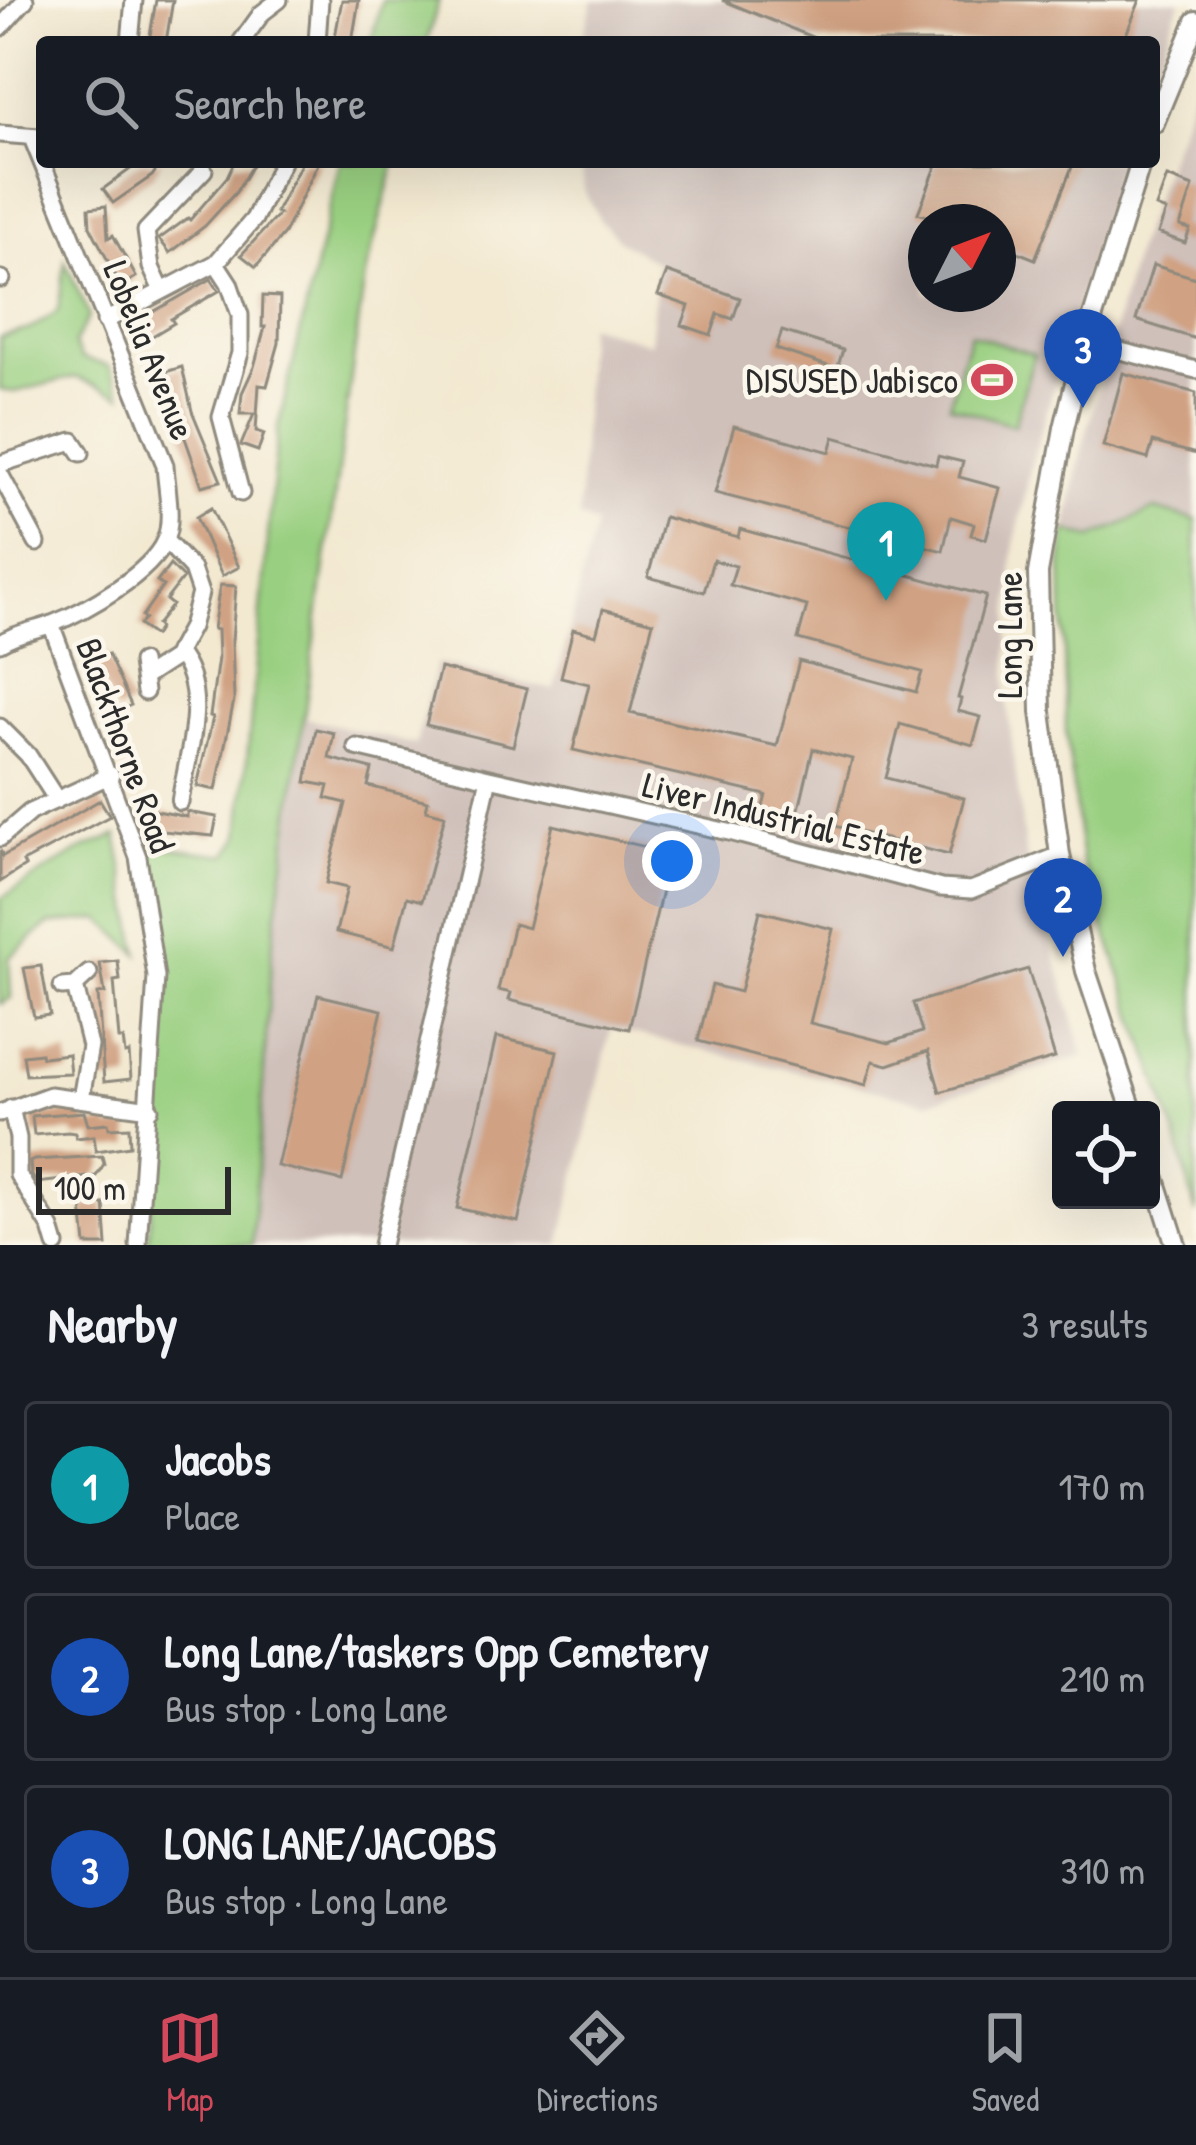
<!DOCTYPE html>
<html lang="en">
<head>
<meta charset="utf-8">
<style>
  body { margin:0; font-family:"Patrick Hand",sans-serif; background:#20242c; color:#f1f3f6 }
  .controls { position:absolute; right:36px; bottom:36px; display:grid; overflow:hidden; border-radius:12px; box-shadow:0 12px 48px #0002 }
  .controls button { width:108px; height:108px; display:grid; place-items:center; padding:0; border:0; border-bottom:3px solid #363941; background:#171b24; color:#f1f3f6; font:60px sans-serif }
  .compass { position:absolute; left:908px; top:204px; width:108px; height:108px; border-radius:50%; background:#171b24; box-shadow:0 12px 48px #0002; rotate:48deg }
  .scale { position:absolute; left:36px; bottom:30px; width:195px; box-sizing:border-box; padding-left:12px; border:6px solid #2b2b2b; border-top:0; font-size:33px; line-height:42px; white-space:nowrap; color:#2b2b2b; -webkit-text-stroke:9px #fbf7ec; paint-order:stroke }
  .you { position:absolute; left:672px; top:861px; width:42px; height:42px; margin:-30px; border:9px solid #fff; border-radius:50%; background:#1a73e8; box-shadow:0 0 0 18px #1a73e833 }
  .badge { display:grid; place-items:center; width:78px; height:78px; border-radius:50%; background:#d1495b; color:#fff; font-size:39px; font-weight:700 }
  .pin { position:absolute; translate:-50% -99px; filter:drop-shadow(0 3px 6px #0008) }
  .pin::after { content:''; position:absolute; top:63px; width:42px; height:36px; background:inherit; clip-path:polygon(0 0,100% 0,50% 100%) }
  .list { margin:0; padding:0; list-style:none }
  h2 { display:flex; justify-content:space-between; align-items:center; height:156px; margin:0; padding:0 48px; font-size:51px }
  h2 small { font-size:39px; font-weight:400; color:#9ea1a6 }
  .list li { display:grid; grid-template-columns:78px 1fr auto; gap:36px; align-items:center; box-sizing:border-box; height:168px; margin:0 24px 24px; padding:0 24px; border:3px solid #363941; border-radius:12px }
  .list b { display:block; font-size:45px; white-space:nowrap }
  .list p { margin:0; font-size:39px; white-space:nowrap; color:#9ea1a6 }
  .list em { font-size:39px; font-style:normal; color:#9ea1a6 }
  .icon { flex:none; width:66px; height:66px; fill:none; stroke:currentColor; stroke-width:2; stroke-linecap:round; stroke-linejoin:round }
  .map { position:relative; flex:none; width:1196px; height:1245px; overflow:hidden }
  .search { position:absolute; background:#171b24; box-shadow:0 12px 48px #0002; left:36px; right:36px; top:36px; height:132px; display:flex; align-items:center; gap:30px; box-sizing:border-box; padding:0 42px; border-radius:12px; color:#9ea1a6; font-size:45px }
  .sheet { height:732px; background:#171b24 }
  nav { display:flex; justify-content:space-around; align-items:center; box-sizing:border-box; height:168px; border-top:3px solid #363941; background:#171b24; font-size:33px; color:#9ea1a6 }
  nav a { display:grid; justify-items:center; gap:6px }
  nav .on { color:#d1495b }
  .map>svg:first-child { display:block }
</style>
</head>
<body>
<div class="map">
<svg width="1196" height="1245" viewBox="0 0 1196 1245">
  <rect width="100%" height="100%" fill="#fbf7ec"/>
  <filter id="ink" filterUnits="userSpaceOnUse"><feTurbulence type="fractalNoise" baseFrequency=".00833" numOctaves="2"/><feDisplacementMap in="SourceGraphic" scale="24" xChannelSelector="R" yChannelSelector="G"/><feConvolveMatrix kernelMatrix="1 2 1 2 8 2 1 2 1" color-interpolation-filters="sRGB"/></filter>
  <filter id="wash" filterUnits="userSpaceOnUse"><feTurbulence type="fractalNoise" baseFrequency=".004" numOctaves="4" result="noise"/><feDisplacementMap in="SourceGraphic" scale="48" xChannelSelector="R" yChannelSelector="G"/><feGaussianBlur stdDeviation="2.7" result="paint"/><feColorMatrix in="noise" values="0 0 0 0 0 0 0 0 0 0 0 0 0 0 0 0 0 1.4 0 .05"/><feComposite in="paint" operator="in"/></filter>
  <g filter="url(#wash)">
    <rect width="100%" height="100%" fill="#f3e9d1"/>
    <path fill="#cfc0ba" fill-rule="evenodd" d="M 593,0 L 1181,0 L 1154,70 L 1154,42 L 582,42 Z
      M 1196,82 L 1196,520 L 1155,509 L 1092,538 L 1066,531 L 1081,453 L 1136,248 Z
      M 580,162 L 1119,162 L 1031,465 L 1013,555 L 1006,694 L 1025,850 L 1084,1056 L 927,1102 L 611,1029 L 560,1245 L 252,1245 L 272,950 L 306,718 L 416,745 L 436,663 L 554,690 L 595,525 L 579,518 L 587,324 L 650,343 L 657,263 L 620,241 L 600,220 L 584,191 ZM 926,222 L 998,222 L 998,294 L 926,294 Z"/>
    <path fill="#99cf80" stroke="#627d56" stroke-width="3" d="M 382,0 L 439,0 L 427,42 L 371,42 Z
      M 340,162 L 395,162 L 365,275 L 272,950 L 252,1245 L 148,1245 C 159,1107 177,981 142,845 L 227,855 L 240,836 L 278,428 Z
      M 65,261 L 89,316 L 74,344 L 81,358 L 109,366 L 122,396 L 75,377 L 15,392 L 0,390 L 0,337 L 30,329 L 58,311 Z
      M 970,333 L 1034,355 L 1014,425 L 949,405 Z
      M 1155,509 L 1196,520 L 1196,1214 L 1176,1136 L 1082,862 L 1066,731 L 1062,564 L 1066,531 L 1092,538 Z
      M 117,835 L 139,954 L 101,919 L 49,924 L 9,958 L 11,998 L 0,1004 L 0,899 L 78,851 Z"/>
    <g id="blocks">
      <path fill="#d0a182" d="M 156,0 L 173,0 L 166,42 L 149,42 Z
        M 342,0 L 359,0 L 352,42 L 334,42 Z
        M 722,0 L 1140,0 L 1123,42 L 824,42 Z
        M 140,162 L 162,162 L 152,176 L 113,203 L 103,189 Z
        M 234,162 L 254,162 L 236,192 L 205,226 L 170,253 L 159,239 L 188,218 L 190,220 L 227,177 Z
        M 302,162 L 319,162 L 284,234 L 256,267 L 241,255 L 279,214 L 276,212 Z
        M 938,162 L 1074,162 L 1035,259 L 998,244 L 998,222 L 942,222 L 918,213 Z
        M 1167,177 L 1193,187 L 1180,226 L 1190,229 L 1185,243 L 1158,233 L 1166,211 L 1156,207 Z
        M 106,206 L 108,238 L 113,235 L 136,277 L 121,286 L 90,226 L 89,208 Z
        M 1153,265 L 1196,278 L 1196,339 L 1136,320 Z
        M 667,272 L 740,298 L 733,319 L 718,314 L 711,335 L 682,325 L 689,306 L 658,295 Z
        M 211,279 L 219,291 L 171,319 L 174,323 L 149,338 L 139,320 Z
        M 263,296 L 280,297 L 279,343 L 267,386 L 259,385 L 256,431 L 264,434 L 258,451 L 241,445 L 254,414 L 240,414 L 242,393 L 254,367 L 265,327 L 262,327 Z
        M 782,331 L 843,350 L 837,369 L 776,349 Z
        M 182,367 L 192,411 L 221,481 L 202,486 L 162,373 Z
        M 1123,373 L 1196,393 L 1196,454 L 1153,442 L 1148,459 L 1103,446 Z
        M 734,426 L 830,452 L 834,437 L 936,465 L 938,456 L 963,462 L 959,477 L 1000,488 L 986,539 L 971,535 L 974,524 L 951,517 L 943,551 L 715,493 Z
        M 211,508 L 239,567 L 222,576 L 196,517 Z
        M 664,517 L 738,537 L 740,529 L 986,596 L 958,698 L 961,699 L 958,711 L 981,717 L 973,745 L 900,724 L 886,778 L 964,798 L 949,855 L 835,826 L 852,759 L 813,749 L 795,826 L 760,818 L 766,795 L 573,750 L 589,684 L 561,677 L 573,629 L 596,635 L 603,609 L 653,622 L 630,713 L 777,746 L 799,661 L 916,692 L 922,672 L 798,639 L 807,606 L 730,585 L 736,566 L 713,560 L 704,592 L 648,577 Z
        M 170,565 L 183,578 L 166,600 L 172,605 L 156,625 L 159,628 L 154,636 L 139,625 L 145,619 L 142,616 L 163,586 L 157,582 Z
        M 220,585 L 236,586 L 232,641 L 234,700 L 216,790 L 197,786 L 213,717 L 210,716 L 218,658 L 217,630 L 213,629 Z
        M 108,654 L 131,705 L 116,712 L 92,659 Z
        M 440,668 L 527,689 L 513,746 L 426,725 Z
        M 316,729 L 334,733 L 329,758 L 372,769 L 368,786 L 428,801 L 426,810 L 445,815 L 422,901 L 407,897 L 394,947 L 336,932 L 347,888 L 326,883 L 346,803 L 326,798 L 329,786 L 306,782 Z
        M 100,800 L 110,816 L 23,862 L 25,866 L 0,882 L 0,850 L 3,856 Z
        M 147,809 L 187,817 L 187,812 L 217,817 L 213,836 L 143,829 Z
        M 553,825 L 671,853 L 629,1029 L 509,1000 L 511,993 L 498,990 L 514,924 L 528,928 Z
        M 760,911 L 833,929 L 810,1023 L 889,1043 L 922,1032 L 913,1003 L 1028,969 L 1055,1058 L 940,1092 L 928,1051 L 888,1065 L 873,1061 L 866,1085 L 698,1041 L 712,985 L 740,992 Z
        M 118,961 L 120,980 L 114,981 L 119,1039 L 123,1039 L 125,1054 L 129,1053 L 131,1079 L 104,1082 L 98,994 L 105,993 L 100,963 Z
        M 41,966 L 50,1015 L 34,1017 L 24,968 Z
        M 318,995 L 382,1010 L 342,1181 L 277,1166 Z
        M 496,1037 L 557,1051 L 518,1222 L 457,1208 Z
        M 41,1053 L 42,1057 L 68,1054 L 70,1073 L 26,1075 L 23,1055 Z
        M 84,1112 L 88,1125 L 108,1123 L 109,1128 L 129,1127 L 130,1146 L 96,1151 L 94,1136 L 76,1138 L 75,1133 L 68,1132 L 34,1135 L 32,1116 Z
        M 102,1156 L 104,1164 L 96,1176 L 37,1183 L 31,1174 L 30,1162 L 34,1160 Z
        M 104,1204 L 107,1245 L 86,1245 L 82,1206 Z"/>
    </g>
  </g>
  <g filter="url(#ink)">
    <use href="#blocks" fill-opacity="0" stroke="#8f8a7e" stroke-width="3"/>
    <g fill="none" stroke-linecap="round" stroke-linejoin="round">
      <g stroke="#8f8a7e" stroke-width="21">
        <path id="minor" d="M 0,28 L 25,0
          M 130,42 L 134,0
          M 241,42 L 262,13 L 279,0
          M 317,42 L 320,0
          M 0,134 L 39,137
          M 216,263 L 229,283 L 240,315 L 240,353 L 221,417 L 241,493
          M 0,279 L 2,279
          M 162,291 L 151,267 L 146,231 L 204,170
          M 105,321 L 216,263 L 254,219 L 282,162
          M 1085,342 L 1196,370
          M 0,464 L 73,441 L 81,453
          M 0,474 L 37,543
          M 51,624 L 138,857 L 156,977 L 138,1245
          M 0,643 C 17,632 34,631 52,624 C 85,611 151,574 165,540 C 174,520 166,487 165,465 L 32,138
          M 177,652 C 211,692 187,754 180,802
          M 141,662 L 145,692
          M 143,678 L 174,658 L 191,627 L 200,593 L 192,569 L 165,540
          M 0,727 L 28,755 L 57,800
          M 356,747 L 489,778
          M 0,838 L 30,812 L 111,775
          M 75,986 L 90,1046 L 81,1099
          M 62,987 L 75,986 L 89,973
          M 11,1108 L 18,1138 L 18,1175 L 51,1228 L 56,1245
          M 0,1113 L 50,1095 L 150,1109
          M 382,1245 L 489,778 L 733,833 L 941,888 L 971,890 L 1060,855"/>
      </g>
      <g stroke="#8f8a7e" stroke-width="24">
        <path id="major" d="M 1154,123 L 1196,21
          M 1132,1110 L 1086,971 L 1060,855 L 1041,712 L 1038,573 L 1064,428 L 1085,342 L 1141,162
          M 1151,1166 L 1176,1245"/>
      </g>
      <use href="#minor" stroke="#fff" stroke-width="15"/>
      <use href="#major" stroke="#fff" stroke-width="18"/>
    </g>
  </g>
  <defs>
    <g id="stadium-bare" transform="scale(3.24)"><path d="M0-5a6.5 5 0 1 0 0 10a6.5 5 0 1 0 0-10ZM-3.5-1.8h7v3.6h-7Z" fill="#d1495b" stroke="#fbf7ec" stroke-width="2.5" paint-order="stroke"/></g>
  </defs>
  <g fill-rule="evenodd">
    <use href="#stadium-bare" x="992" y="380"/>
  </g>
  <g text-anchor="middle" stroke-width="9" stroke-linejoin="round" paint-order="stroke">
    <g font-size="36" fill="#2b2b2b" stroke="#fbf7ec">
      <text transform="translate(150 350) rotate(68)" y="13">Lobelia Avenue</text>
      <text transform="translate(1009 635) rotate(-90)" y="13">Long Lane</text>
      <text transform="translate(126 745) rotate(70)" y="13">Blackthorne Road</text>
      <text transform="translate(784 818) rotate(14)" y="13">Liver Industrial Estate</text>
    </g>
    <g font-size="36" fill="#2b2b2b" stroke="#fbf7ec" text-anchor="end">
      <text x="958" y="393">DISUSED Jabisco</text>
    </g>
  </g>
</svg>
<div class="controls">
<button><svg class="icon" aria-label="locate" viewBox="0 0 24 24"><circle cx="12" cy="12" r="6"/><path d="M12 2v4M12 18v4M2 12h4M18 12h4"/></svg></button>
</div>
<svg class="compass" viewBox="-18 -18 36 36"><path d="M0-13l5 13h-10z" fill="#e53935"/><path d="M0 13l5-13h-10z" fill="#9ea1a6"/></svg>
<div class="scale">100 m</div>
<div class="you"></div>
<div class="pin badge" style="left:886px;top:601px;background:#0f9aa8">1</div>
<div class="pin badge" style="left:1063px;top:957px;background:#1a4fb4">2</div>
<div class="pin badge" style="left:1083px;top:408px;background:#1a4fb4">3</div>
<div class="search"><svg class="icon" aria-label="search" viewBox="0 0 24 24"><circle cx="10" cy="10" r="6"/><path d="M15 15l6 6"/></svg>Search here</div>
</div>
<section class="sheet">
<h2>Nearby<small>3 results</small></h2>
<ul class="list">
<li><span class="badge" style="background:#0f9aa8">1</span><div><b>Jacobs</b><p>Place</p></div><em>170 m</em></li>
<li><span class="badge" style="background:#1a4fb4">2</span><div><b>Long Lane/taskers Opp Cemetery</b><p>Bus stop · Long Lane</p></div><em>210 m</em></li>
<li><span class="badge" style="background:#1a4fb4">3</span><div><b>LONG LANE/JACOBS</b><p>Bus stop · Long Lane</p></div><em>310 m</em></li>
</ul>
</section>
<nav>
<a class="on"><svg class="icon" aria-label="map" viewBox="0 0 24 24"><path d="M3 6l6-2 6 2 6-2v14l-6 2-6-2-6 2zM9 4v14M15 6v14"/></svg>Map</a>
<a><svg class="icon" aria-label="directions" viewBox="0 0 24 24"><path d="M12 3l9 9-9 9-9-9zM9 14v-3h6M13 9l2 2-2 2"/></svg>Directions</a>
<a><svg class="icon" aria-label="saved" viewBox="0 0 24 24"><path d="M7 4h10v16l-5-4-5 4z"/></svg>Saved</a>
</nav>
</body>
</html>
